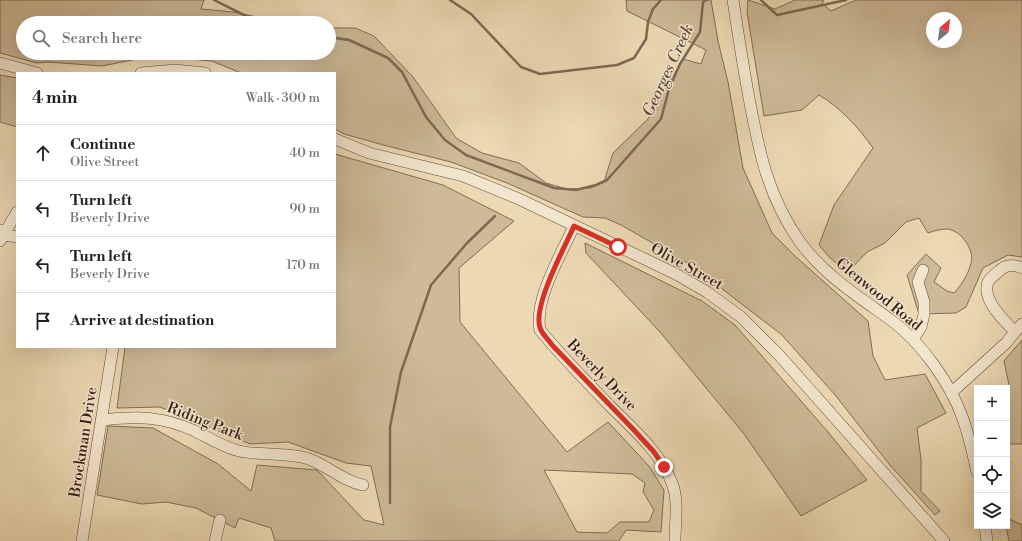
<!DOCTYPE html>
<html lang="en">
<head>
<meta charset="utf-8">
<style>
  body { margin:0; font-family:"Libre Bodoni",serif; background:#f2f2f2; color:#202124 }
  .controls { position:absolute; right:12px; bottom:12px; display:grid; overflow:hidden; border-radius:0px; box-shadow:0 4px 16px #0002 }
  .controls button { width:36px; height:36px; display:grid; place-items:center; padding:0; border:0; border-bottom:1px solid #e0e0e0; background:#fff; color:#202124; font:20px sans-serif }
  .compass { position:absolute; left:926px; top:12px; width:36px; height:36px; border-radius:50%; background:#fff; box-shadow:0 4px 16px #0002; rotate:29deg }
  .stop { position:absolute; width:12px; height:12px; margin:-9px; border:3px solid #d93025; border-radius:50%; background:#fff }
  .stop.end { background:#d93025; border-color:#fff; box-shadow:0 1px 4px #0008 }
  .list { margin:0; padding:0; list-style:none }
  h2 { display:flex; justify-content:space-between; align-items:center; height:52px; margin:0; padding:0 16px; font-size:17px }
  h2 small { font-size:13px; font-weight:400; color:#757577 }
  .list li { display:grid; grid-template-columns:26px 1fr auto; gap:12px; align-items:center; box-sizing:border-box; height:56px; padding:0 16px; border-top:1px solid #e0e0e0 }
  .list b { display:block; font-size:15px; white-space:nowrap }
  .list p { margin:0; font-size:13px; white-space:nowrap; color:#757577 }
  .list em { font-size:13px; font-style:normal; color:#757577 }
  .icon { flex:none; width:22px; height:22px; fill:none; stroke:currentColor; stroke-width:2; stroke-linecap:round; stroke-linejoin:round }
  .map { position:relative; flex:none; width:1022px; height:541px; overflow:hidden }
  .search { position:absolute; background:#fff; box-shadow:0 4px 16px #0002; left:16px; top:16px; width:320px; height:44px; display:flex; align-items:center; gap:10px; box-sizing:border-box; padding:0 14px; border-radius:22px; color:#757577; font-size:15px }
  .panel { position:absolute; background:#fff; box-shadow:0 4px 16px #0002; left:16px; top:72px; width:320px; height:276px; border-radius:0px }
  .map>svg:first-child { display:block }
</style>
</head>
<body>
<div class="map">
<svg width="1022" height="541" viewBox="0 0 1022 541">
  <rect width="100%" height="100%" fill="#ecd9b3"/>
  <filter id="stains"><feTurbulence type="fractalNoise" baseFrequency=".005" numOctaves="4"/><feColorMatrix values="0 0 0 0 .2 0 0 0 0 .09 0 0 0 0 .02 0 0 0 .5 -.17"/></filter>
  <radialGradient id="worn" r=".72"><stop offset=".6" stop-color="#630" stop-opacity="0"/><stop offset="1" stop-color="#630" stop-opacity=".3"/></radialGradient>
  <path fill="#cdba98" stroke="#806d56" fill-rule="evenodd" d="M 0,0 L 204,0 L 201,9 L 233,12 L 286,23 L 23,23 L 23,53 L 329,53 L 329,28 L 355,28 L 374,36 L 413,77 L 456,138 L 482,153 L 519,163 L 546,183 L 567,189 L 591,188 L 604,182 L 613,153 L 647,120 L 683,59 L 701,64 L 706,50 L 627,11 L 626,0 L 711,0 L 718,41 L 728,82 L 743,168 L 772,233 L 796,257 L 868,321 L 873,356 L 885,380 L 925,374 L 946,413 L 917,428 L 921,460 L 921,491 L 940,511 L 935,515 L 889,464 L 836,396 L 782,335 L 691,265 L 621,225 L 605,218 L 583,217 L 507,183 L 451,162 L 387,146 L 344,134 L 335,129 L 335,73 L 241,73 L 212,61 L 168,57 L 137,59 L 102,66 L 48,62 L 37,63 L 0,53 Z
    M 748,0 L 775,9 L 795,0 L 824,0 L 822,3 L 831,11 L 856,0 L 1022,0 L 1022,257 L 1008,255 L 983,268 L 966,307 L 956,313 L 919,314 L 907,275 L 926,254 L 941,268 L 934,282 L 947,291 L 954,293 C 962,284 968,275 971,263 C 975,250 961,230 947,229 C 940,229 934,231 928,233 L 919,218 L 906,222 L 885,243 L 867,252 L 848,272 L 830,258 L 819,245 L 834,205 L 873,148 C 858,127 841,108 819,95 L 802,110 L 764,116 L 747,12 ZM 932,18 L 956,18 L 956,42 L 932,42 Z
    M 0,75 L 17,78 L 17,127 L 0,122 Z
    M 335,154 L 443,185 L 514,221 L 459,268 L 460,322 L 567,452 L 608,422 L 649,466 L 664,490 L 661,532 L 626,530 L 619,541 L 275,541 L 271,528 L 239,518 L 235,528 L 196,508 L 166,502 L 142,504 L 97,495 L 108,426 L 153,428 L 218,464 L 251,491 L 257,465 L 317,470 L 364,520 L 384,525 L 371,466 L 346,463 L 288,442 L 250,444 L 160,407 L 117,408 L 125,347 L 335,347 ZM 544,470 L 632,474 L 645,483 L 643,492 L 654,510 L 649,522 L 620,522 L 607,533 L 577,532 Z
    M 585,243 L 702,301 L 735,325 L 828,432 L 867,480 L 801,516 L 744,434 L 660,332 L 586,253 Z
    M 1022,340 L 1022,444 L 1010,444 L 1007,447 L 1007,389 L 1009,385 L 1004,361 Z
    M 1007,518 L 1022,525 L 1022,541 L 1009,541 L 1006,526 Z"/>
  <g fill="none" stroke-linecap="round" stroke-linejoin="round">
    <path stroke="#7d6953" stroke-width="2.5" d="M 214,0 L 260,23
      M 450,0 L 471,14 L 521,67 L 540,74 L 617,65 L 634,58 L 646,39 L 648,22 L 653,9 L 661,0
      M 761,0 L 777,15 L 846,0
      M 703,2 L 707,0
      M 329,37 L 349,40 L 388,58 L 402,72 L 426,117 L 445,140 L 466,155 L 554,188 L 576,190 L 596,185 L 607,180 L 661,119 L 669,89 L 680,64 L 700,32 L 703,2
      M 390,503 L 390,427 L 401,372 L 431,285 L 467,243 L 495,216"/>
    <g stroke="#624e3c" stroke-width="12">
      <path id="minor" d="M 733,0 C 738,33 743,66 749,98 C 759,152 768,197 800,242 C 824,275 859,297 891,320 C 921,342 951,384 963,419 C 969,436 973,454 977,472
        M 0,63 L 37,73
        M 141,73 L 175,70 L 205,73
        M 335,139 L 369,153 L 463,176 L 519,199 L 676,274 L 707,292 L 741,317 L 779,355 L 944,541
        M 574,226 C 561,255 534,299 540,330 C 562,357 587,382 611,407 C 634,430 660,452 672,483 C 679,500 675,523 675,541
        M 1,230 L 4,235 L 17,237
        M 0,241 L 17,212
        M 1022,268 C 1014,264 1005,265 999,271 C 996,274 990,278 988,282 C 981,300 1005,321 1015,332 L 1022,324
        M 913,339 L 921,327 L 924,314 L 924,302 L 918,282 L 923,270
        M 951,393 L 1006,343 L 1015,332
        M 102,420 C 137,416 162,416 195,431 C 209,438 223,447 239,451 C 262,456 287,452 309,459 C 328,466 343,481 363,485
        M 985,526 L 987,541
        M 82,541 L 113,347
        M 215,541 L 220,520"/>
    </g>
    <use href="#minor" stroke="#f3e6ce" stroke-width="11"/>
  </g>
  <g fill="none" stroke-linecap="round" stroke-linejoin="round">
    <path stroke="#d93025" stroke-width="5" d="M 618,247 L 574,226 C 565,247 530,310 541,330 C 543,335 549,340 552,345 L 633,429 L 654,452 L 664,467"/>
  </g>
  <g text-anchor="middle" stroke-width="3" stroke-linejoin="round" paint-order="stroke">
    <g font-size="15" fill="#342015" stroke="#f3e6ce">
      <text transform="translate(687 266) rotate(29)" y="5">Olive Street</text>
      <text transform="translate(879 294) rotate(39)" y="5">Glenwood Road</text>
      <text transform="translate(602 375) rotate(46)" y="5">Beverly Drive</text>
      <text transform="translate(205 421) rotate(21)" y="5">Riding Park</text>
      <text transform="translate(83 442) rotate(-81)" y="5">Brockman Drive</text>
    </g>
    <g font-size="16" font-style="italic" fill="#5e4b39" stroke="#f3e6ce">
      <text transform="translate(667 70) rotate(-65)" y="6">Georges Creek</text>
    </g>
  </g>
  <rect width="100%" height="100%" filter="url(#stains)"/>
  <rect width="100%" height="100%" fill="url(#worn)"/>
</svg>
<div class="controls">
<button>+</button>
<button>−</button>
<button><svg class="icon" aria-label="locate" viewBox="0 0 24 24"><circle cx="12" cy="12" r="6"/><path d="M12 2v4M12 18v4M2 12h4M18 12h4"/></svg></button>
<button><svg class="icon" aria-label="layers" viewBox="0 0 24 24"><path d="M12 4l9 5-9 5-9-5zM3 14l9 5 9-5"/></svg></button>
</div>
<svg class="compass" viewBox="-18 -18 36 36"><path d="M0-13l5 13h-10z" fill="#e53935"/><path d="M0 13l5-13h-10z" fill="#757577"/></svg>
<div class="stop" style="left:618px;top:247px"></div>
<div class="stop end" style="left:664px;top:467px"></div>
<div class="search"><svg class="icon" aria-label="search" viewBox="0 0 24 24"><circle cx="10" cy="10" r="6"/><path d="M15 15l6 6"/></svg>Search here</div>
<section class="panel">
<h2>4 min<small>Walk · 300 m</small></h2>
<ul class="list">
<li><svg class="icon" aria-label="ahead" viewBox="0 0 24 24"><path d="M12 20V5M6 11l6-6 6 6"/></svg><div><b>Continue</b><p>Olive Street</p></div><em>40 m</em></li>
<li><svg class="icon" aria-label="left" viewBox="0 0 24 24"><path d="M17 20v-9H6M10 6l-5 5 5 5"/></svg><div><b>Turn left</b><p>Beverly Drive</p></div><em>90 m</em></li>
<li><svg class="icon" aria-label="left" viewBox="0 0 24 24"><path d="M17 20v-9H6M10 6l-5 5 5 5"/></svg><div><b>Turn left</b><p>Beverly Drive</p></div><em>170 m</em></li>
<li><svg class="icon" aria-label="arrive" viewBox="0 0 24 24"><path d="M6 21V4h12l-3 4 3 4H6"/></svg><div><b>Arrive at destination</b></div></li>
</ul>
</section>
</div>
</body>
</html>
